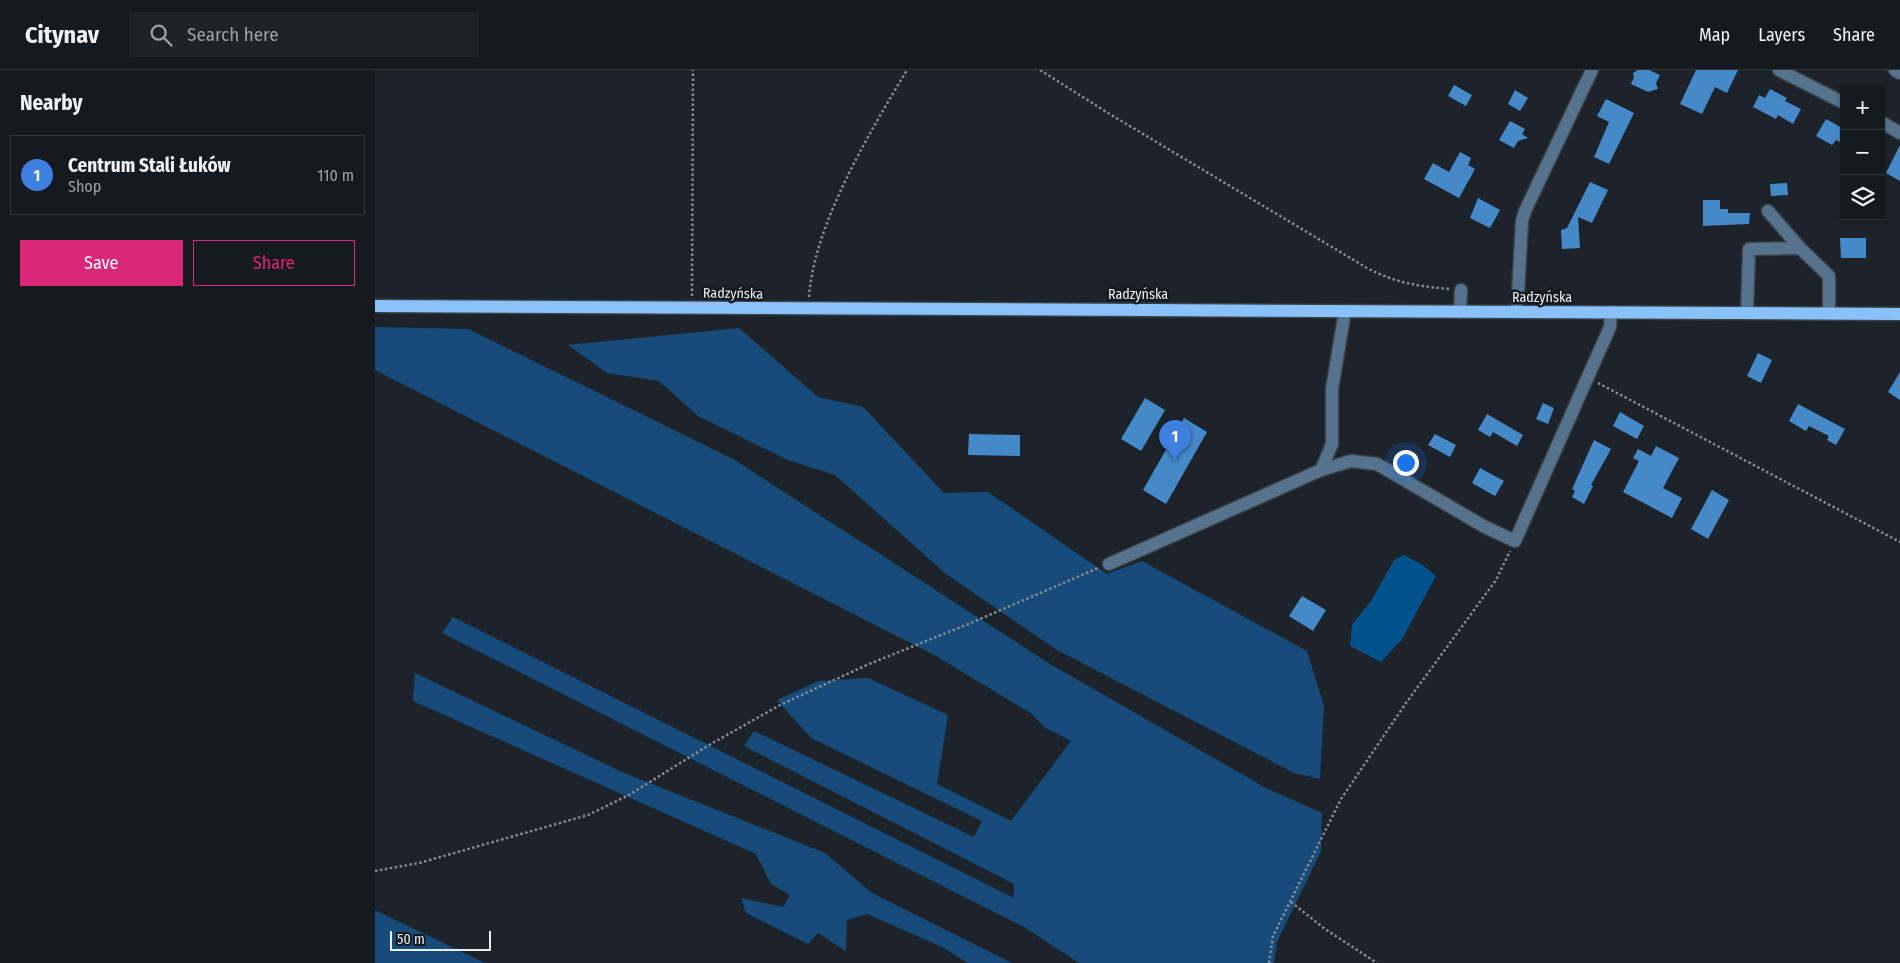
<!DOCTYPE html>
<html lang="en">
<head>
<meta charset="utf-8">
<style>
  body { margin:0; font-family:"Fira Sans Condensed",sans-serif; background:#1e2329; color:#f1f3f6 }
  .controls { position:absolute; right:15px; top:15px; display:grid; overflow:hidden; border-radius:0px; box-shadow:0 1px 4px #0004 }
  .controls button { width:45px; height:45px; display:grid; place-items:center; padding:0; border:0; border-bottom:1px solid #34383e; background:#151a20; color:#f1f3f6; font:25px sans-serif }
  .scale { position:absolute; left:15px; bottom:12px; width:101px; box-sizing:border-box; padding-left:5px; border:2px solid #eaeff4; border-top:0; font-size:14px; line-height:18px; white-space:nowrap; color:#eaeff4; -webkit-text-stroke:4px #131a21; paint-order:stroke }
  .you { position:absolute; left:1030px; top:392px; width:18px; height:18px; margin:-12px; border:4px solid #fff; border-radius:50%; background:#1a73e8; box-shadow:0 0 0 8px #1a73e833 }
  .badge { display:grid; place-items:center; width:32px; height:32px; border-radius:50%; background:#db2777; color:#fff; font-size:16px; font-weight:700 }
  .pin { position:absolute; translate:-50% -41px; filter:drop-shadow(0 1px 2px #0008) }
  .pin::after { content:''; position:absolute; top:26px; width:18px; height:15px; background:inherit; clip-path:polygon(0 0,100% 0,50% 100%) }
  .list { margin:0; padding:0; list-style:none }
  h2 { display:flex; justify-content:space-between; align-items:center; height:65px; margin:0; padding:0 20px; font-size:21px }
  h2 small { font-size:16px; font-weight:400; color:#9da1a5 }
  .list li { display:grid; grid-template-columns:32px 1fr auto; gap:15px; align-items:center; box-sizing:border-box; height:80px; margin:0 10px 10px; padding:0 10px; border:1px solid #34383e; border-radius:0px }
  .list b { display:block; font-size:19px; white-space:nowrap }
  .list p { margin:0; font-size:16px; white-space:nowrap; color:#9da1a5 }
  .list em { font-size:16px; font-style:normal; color:#9da1a5 }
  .actions { display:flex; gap:10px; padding:15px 20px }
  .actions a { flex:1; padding:11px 0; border:1px solid #db2777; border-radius:0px; text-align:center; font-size:18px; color:#db2777 }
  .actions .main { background:#db2777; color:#fff }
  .icon { flex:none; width:28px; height:28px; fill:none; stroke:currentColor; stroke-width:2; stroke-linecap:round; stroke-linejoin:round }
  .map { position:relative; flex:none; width:1525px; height:893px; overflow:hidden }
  header { display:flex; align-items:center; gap:30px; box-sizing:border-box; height:70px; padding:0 25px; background:#151a20; border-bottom:1px solid #34383e }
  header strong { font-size:24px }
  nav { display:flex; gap:28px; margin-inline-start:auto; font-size:18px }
  .search { width:350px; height:45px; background:#1e2329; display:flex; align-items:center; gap:12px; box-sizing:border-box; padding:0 18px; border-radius:0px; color:#9da1a5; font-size:19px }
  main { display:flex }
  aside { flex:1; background:#151a20 }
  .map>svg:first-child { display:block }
</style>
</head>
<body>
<header>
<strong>Citynav</strong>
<div class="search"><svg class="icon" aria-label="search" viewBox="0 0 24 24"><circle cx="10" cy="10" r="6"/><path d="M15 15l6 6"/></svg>Search here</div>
<nav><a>Map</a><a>Layers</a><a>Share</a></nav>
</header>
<main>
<aside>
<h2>Nearby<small></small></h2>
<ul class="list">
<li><span class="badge" style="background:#3f7fe0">1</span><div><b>Centrum Stali Łuków</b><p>Shop</p></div><em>110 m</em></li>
</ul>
<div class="actions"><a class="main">Save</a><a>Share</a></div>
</aside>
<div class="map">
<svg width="1525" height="893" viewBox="0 0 1525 893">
  <rect width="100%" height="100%" fill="#1c232b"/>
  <path fill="#174b79" d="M 0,257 L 93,259 L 358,389 L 675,594 L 891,718 L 947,743 L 946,781 L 902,872 L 899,893 L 704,893 L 649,857 L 67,563 L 78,547 L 639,828 L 639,814 L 369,676 L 379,661 L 599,767 L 607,751 L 436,668 L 402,630 L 443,611 L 493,608 L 573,645 L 562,714 L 636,751 L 696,671 L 669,657 L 657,644 L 561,586 L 0,300 Z
    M 364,258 L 443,327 L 488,337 L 569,423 L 613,422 L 732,504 L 767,491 L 932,581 L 949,636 L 945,709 L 919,703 L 682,580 L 571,504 L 460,405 L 413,390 L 323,346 L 284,311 L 232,303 L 193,275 Z
    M 40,603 L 247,702 L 450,783 L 497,823 L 637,893 L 593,893 L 567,877 L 492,844 L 472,850 L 471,881 L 443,863 L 433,874 L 371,843 L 366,828 L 408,837 L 415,825 L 396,814 L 381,784 L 38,631 Z
    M 0,840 L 110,893 L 0,893 Z"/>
  <path fill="#00518c" d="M 1029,485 L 1048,495 L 1061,506 L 1027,569 L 1006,592 L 975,576 L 977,555 L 996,531 L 1019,490 Z"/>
  <path fill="#4689c8" d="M 1263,0 L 1274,0 L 1285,5 L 1281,13 L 1283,19 L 1273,22 L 1256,14 L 1259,7 L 1258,3 Z
    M 1321,0 L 1363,0 L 1352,23 L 1340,17 L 1327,44 L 1305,34 Z
    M 1079,15 L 1097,25 L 1091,36 L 1073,26 Z
    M 1395,19 L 1412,28 L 1410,31 L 1426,39 L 1418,54 L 1403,45 L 1401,49 L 1378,37 L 1384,25 L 1390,28 Z
    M 1140,20 L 1153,28 L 1145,41 L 1133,34 Z
    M 1231,29 L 1259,43 L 1234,94 L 1219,87 L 1234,52 L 1222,46 Z
    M 1451,49 L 1469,59 L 1469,65 L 1465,72 L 1461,70 L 1457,75 L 1441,66 Z
    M 1135,51 L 1150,59 L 1147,64 L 1153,68 L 1143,71 L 1139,78 L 1124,70 Z
    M 1525,75 L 1525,111 L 1511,103 Z
    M 1085,82 L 1096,88 L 1093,95 L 1100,99 L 1084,128 L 1049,109 L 1058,93 L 1074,102 Z
    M 1215,112 L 1233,120 L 1217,153 L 1203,147 L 1205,178 L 1187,179 L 1186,160 L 1192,158 Z
    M 1412,113 L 1413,125 L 1396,126 L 1395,114 Z
    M 1103,128 L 1125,140 L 1115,158 L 1095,148 Z
    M 1328,130 L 1345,130 L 1345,139 L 1353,139 L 1353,143 L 1375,143 L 1374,154 L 1328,156 Z
    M 1465,168 L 1491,168 L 1491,188 L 1466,188 Z
    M 1383,283 L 1397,290 L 1386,313 L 1372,306 Z
    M 1525,302 L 1525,330 L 1513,322 Z
    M 770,328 L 790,340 L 766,381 L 746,369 Z
    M 1168,333 L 1179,338 L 1173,354 L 1161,349 Z
    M 1423,334 L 1470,359 L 1461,375 L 1452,370 L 1454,366 L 1434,356 L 1431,361 L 1414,351 Z
    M 1245,342 L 1269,356 L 1262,369 L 1238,356 Z
    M 1112,344 L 1148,365 L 1142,376 L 1118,362 L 1115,367 L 1103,360 Z
    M 809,348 L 832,362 L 791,434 L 768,420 Z
    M 594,364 L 645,365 L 645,386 L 593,385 Z
    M 1060,364 L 1081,375 L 1075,387 L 1053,375 Z
    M 1219,370 L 1236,379 L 1216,415 L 1218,416 L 1209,434 L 1197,427 L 1200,421 L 1197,419 Z
    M 1281,376 L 1304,388 L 1288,418 L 1307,428 L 1297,448 L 1248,422 L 1264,391 L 1258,388 L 1263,379 L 1276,386 Z
    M 1105,398 L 1129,411 L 1120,426 L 1097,413 Z
    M 1337,420 L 1354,430 L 1333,469 L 1316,459 Z
    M 927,526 L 951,540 L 938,561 L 914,546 Z"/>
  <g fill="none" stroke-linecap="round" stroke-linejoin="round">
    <g stroke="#394047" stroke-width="15">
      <path id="minor" d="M 1404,0 L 1469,33
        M 1520,0 L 1525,3
        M 1506,52 L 1525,63
        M 1393,141 L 1425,178 L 1454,206 L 1454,243
        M 1085,242 L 1086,220
        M 1142,242 L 1147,151 L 1150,141 L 1217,0
        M 1372,243 L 1374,179 L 1425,178
        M 946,400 L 957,374 L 957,319 L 970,241
        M 734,494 L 946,400 L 976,391 L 1002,394 L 1110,457 L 1140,471 L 1235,257 L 1236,242"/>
    </g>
    <g stroke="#394047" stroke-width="15">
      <path id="major" d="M 0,236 L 1525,244"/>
    </g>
    <path stroke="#858b91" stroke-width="2.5" stroke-dasharray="2.5 2.5" stroke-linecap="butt" d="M 665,0 L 733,43 L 992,198 C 1021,213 1042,216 1074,219
      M 317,226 L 318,0
      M 434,227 C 439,154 495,62 532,0
      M 1223,313 L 1525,472
      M 0,801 L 44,793 L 213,745 L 254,725 L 334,675 L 407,634 L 494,594 L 591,555 L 723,498
      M 916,832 L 950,859 L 1002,893
      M 894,893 L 898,866 L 966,729 L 1031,633 L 1121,510 L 1135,481"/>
    <use href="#minor" stroke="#57728d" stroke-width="12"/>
    <use href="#major" stroke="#89c2fb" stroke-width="12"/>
  </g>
  <g text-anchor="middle" stroke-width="5" stroke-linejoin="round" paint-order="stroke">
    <g font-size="14" fill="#eaeff4" stroke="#131a21">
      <text transform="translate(358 223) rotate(1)" y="5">Radzyńska</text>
      <text x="763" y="229">Radzyńska</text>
      <text x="1167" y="232">Radzyńska</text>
    </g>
  </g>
</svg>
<div class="controls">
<button>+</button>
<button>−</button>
<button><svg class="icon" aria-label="layers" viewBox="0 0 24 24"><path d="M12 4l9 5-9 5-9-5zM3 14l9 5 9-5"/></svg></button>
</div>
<div class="scale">50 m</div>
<div class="you"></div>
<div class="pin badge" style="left:800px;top:391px;background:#3f7fe0">1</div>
</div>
</main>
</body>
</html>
